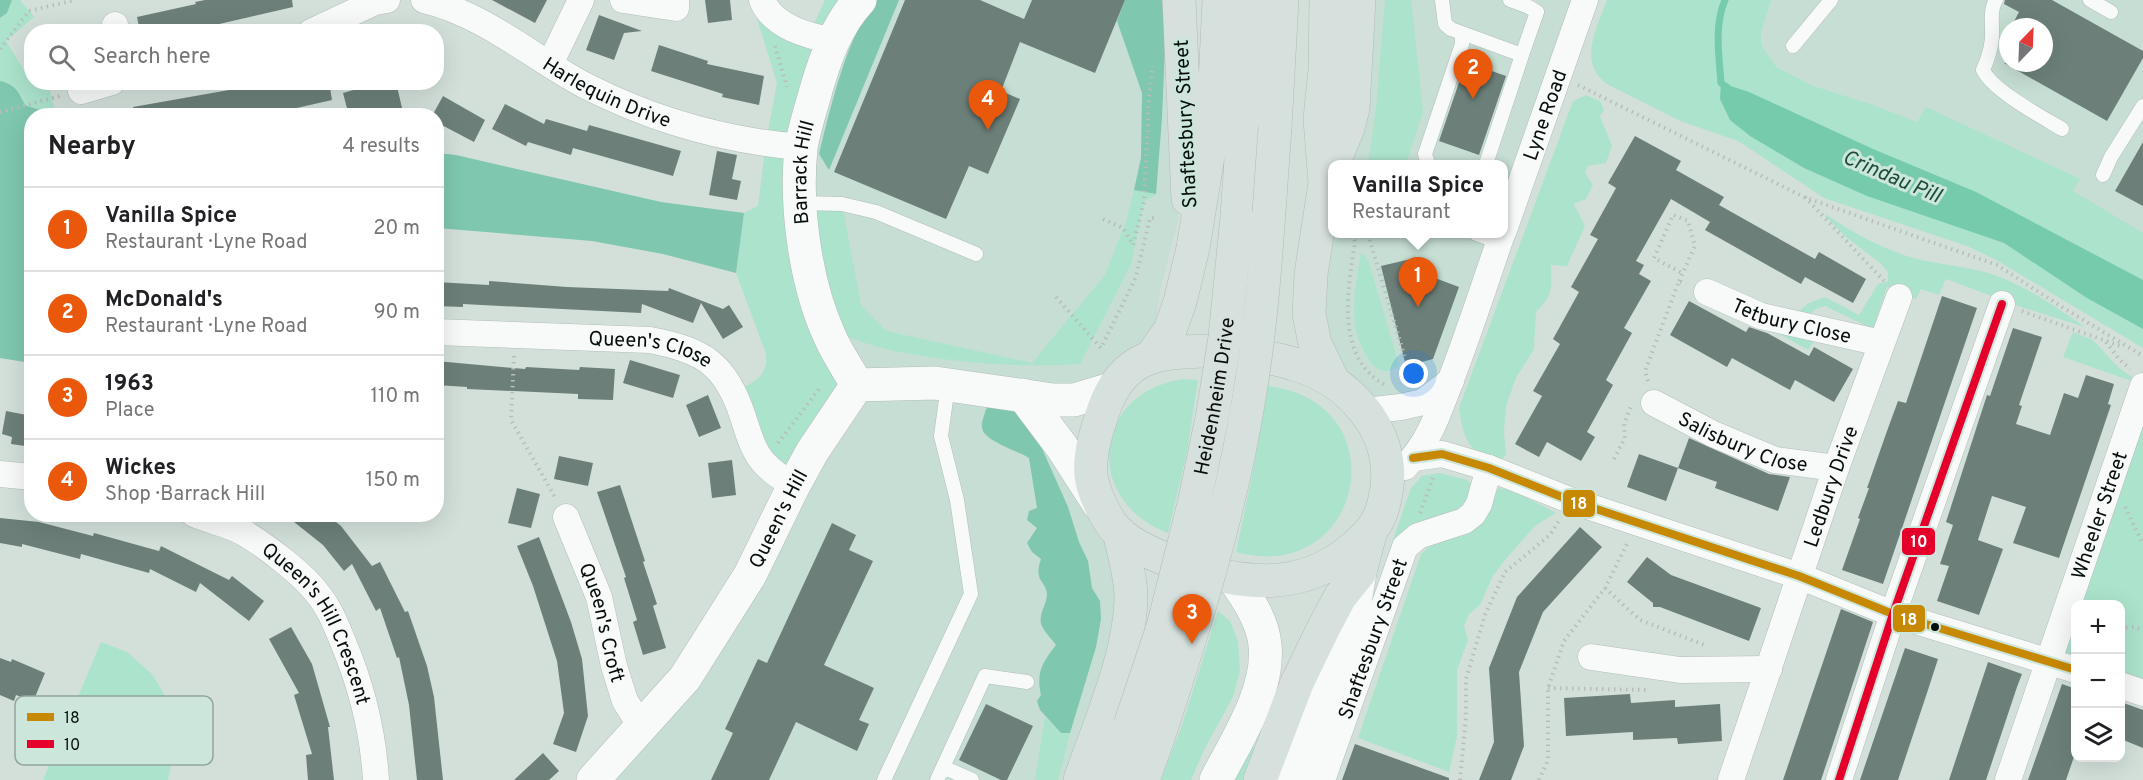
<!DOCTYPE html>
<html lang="en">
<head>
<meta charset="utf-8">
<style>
  body { margin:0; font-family:Overpass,sans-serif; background:#f2f2f2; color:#202124 }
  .controls { position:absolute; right:18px; bottom:18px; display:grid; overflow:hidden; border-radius:12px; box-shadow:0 6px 24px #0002 }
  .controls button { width:54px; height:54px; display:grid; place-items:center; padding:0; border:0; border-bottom:2px solid #e0e0e0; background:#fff; color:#202124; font:30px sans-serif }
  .compass { position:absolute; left:1999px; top:18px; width:54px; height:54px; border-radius:50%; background:#fff; box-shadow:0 6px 24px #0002; rotate:23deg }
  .you { position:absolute; left:1414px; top:374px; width:21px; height:21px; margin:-15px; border:4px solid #fff; border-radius:50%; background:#1a73e8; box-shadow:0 0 0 9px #1a73e833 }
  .badge { display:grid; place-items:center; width:39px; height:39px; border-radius:50%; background:#ea580c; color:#fff; font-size:20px; font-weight:700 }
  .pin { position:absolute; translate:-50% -50px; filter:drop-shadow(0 2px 3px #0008) }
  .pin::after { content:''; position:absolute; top:32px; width:21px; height:18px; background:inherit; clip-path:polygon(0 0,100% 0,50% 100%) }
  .popup { position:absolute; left:1328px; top:160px; width:180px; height:78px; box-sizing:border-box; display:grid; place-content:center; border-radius:12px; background:#fff; filter:drop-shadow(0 2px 4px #0005); font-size:20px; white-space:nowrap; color:#757577 }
  .popup b { font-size:22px; color:#202124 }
  .popup::after { content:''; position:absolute; left:50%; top:100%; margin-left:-12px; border:12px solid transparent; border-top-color:#fff }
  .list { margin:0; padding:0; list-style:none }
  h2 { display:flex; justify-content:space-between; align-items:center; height:78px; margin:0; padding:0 24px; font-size:26px }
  h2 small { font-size:20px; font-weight:400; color:#757577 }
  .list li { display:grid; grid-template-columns:39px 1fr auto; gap:18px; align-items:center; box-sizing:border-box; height:84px; padding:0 24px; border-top:2px solid #e0e0e0 }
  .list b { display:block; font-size:22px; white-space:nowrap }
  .list p { margin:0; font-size:20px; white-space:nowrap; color:#757577 }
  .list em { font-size:20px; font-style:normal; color:#757577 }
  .icon { flex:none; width:33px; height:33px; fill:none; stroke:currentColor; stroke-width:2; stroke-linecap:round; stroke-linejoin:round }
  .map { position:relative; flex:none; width:2143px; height:780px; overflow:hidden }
  .search { position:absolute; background:#fff; box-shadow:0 6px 24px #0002; left:24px; top:24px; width:420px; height:66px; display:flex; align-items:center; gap:15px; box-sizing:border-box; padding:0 21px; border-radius:24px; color:#757577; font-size:22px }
  .panel { position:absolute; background:#fff; box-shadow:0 6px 24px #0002; left:24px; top:108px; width:420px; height:414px; border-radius:24px }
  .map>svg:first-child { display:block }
</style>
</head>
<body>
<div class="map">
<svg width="2143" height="780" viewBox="0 0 2143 780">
  <rect width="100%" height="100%" fill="#d3e0da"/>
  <path fill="#c6ded3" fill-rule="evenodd" d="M 860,0 L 1179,0 L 1186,173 L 1177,224 L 1160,291 L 1151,357 L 1128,370 L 1024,396 L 1127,564 L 1080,780 L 593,780 L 642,728 L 794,485 L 801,147 Z
    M 1360,0 L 1585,0 L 1504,230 L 1504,164 L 1348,164 Z
    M 1726,0 L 2143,0 L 2143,280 L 1775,105 ZM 2008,27 L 2044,27 L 2044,63 L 2008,63 Z
    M 1332,234 L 1502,234 L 1459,362 L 1400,410 L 1333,381 L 1321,296 Z"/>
  <path fill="#ace3cd" d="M 12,0 L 20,0 L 34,17 L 6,41 L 35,88 L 49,87 L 55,111 L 36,109 L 25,105 C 19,91 15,84 0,81 L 0,18 L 7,13 Z
    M 825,0 L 860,0 L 853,7 L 800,203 L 857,385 L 777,475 L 735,392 C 754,381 768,378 766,354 L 736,273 L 744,213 L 758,206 L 766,142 L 777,83 L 757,19 L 763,3 L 808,36 Z
    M 1385,0 L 1411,0 L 1423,112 L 1406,164 L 1368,164 L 1376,109 Z
    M 1607,0 L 1771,0 L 1761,32 L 1761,45 L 1776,67 L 1813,86 L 1873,105 L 1917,122 L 1926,107 L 2080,179 L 2073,191 L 2143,233 L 2143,348 L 1996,260 L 1967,246 L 1824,198 L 1738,141 L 1680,121 L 1607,84 C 1577,63 1597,27 1607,0 Z
    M 1586,95 L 1600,101 L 1604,110 L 1600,116 L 1612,146 L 1606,163 L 1588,166 L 1585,173 L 1593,185 L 1586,199 L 1574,204 L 1585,226 L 1567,266 L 1551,265 C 1551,289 1554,294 1536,312 L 1534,349 L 1516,378 L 1506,406 L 1504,432 L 1506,454 L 1500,462 C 1470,457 1462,436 1459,408 L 1573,101 Z
    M 1134,190 L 1156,194 L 1144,202 L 1131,264 L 1080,364 C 1018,368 956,363 894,351 C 876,347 858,340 841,335 L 824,290 L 815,211 L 824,204 L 842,204 L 861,305 L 886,331 L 1032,363 L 1105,275 L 1126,222 Z
    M 1827,215 C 1850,231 1877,246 1904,255 C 1930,264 1959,265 1985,272 C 2022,283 2053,305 2085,327 L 2024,308 L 1946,279 L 1939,295 L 1921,289 L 1916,299 L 1887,287 L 1873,329 L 1825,306 L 1816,309 L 1809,315 L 1825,325 L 1808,350 L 1754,320 L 1800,310 L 1809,303 L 1825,297 L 1859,315 L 1878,284 L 1888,281 L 1888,272 L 1880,263 L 1846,237 L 1825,216 Z
    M 1361,252 L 1368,260 L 1399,365 C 1392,371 1388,373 1379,369 C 1372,366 1368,358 1364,351 C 1347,321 1356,285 1361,252 Z
    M 2073,332 L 2093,340 L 2118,367 L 2143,385 L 2063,357 Z
    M 1184,379 L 1198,380 L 1187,452 L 1168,533 C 1082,501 1092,391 1184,379 Z
    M 1268,386 C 1401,402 1364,587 1236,552 L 1253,471 Z
    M 2143,386 L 2143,693 L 2121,685 L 2120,604 L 2076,604 L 2075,670 L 2050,661 Z
    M 1440,473 L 1467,480 L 1474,488 L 1467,510 L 1421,522 L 1392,542 L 1411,488 L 1422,476 Z
    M 1498,488 L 1512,490 L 1556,513 L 1536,525 L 1505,560 L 1493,576 L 1480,605 L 1469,614 L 1464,626 L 1468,640 L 1457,670 L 1457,736 L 1449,772 L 1358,738 L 1421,554 C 1428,547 1435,541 1445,538 C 1451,537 1457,538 1463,536 C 1484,527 1490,508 1498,488 Z
    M 1218,611 L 1230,621 L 1238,641 L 1240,671 L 1233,697 L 1204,750 L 1191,780 L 1161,780 L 1182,725 Z
    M 101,642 L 127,652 L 152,674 L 169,702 L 171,764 L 168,780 L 43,780 Z
    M 1045,717 L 1061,733 L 1070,733 L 1058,780 L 1035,780 Z
    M 1248,742 L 1255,748 L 1243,780 L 1229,780 Z"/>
  <path fill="#7fc7af" d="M 0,0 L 12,0 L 7,13 L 0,18 Z
    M 874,0 L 899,0 L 829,170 L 819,154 C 832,102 845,45 874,0 Z
    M 1125,0 L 1167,0 L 1162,118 L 1156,194 L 1134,190 L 1141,158 L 1142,93 L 1117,21 Z
    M 0,81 C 15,84 19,92 25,105 L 36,109 L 55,111 L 57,115 L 32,116 L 31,363 L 0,358 Z
    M 437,153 L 456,155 L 661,202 L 744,213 L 736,273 L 663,254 L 592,241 L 437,228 Z
    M 1012,402 L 1036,435 L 1068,507 L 1079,542 L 1088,561 L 1092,588 L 1100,601 L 1101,619 L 1096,647 L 1070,733 L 1061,733 L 1040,710 L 1037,701 L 1041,695 C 1036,673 1042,663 1056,645 C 1052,639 1045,633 1042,626 C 1037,616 1047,605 1047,594 C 1046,580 1033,582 1041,559 L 1032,552 L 1027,543 L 1037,528 L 1027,520 L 1029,511 L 1037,508 L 1029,458 C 1018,451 984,441 982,428 C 981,422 985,414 986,409 L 993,405 Z"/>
  <path fill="#75cbac" d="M 1721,83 L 1749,92 L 1873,149 L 1976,192 L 2143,280 L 2143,329 L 2087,298 L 2004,243 L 1867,196 L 1804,168 L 1750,136 L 1730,120 L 1720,99 Z"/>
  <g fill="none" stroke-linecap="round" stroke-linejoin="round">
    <path stroke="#75cbac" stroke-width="7" d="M 1725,0 C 1714,26 1719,55 1721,83 L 1728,88"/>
  </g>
  <path fill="#6c8079" d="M 205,0 L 292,0 L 293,7 L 202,28 L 201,25 L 171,32 L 140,32 L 137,17 L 196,4 L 195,2 Z
    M 492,0 L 547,0 L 535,23 Z
    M 705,0 L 730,0 L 732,20 L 708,23 Z
    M 905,0 L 980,0 L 1024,19 L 1032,0 L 1125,0 L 1095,73 L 1020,42 L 1001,91 L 1020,99 L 988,174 L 969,166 L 946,219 L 834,172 Z
    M 2005,0 L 2052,0 L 2143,51 L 2143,58 L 2107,121 L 2004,63 L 2044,63 L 2044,27 L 2011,27 L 2019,12 L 2004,4 Z
    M 599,15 L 642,31 L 624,33 L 614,60 L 586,50 Z
    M 659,45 L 708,61 L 707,64 L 764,76 L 759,105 L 722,97 L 723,94 L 651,71 Z
    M 1466,62 L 1506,76 L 1479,155 L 1439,141 Z
    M 274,82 L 329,82 L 332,100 L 279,112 L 279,109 L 240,116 L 134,116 L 133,107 Z
    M 381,82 L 396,82 L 402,108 L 372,116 L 349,116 L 343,93 Z
    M 443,96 L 485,120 L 474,142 L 436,122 L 436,116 L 432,116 Z
    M 505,104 L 544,124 L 546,119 L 587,131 L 589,125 L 681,151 L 673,176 L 573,148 L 571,155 L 528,142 L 526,146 L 492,129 Z
    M 1635,136 L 1681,161 L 1676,170 L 1724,197 L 1719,205 L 1815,259 L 1819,252 L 1866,279 L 1853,303 L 1805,277 L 1801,284 L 1705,230 L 1710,222 L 1671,199 L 1636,261 L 1644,265 L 1639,274 L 1651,281 L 1624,328 L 1632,333 L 1606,380 L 1613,385 L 1587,432 L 1595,437 L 1581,461 L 1547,442 L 1539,457 L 1515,444 L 1542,396 L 1533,391 L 1560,344 L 1553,339 L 1579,292 L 1571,287 L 1598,239 L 1590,235 L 1616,188 L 1608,183 Z
    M 2143,142 L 2143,206 L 2115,191 Z
    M 717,151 L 737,155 L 732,179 L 741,181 L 737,200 L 709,195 Z
    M 1415,258 L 1419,272 L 1459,287 L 1433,359 L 1406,366 L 1381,266 Z
    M 489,281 L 567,287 L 668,291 L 669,288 L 723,309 L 729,305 L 743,327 L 723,339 L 701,303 L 693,323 L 642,304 L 641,313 L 463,304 L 463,307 L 436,306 L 436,282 L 489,285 Z
    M 1942,296 L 1977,308 L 1883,584 L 1842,570 L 1860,519 L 1858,518 L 1869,488 L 1867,488 L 1887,431 L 1898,401 L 1906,403 Z
    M 1689,301 L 1746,332 L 1749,327 L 1767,333 L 1809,356 L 1814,347 L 1853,369 L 1834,402 L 1795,380 L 1790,390 L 1732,358 L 1727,367 L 1670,335 Z
    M 2013,328 L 2042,337 L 2019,405 L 2022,406 L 2016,424 L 2050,435 L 2064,393 L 2078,398 L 2086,375 L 2114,384 L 2108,404 L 2111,405 L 2059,558 L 2013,543 L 2026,507 L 1992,496 L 1978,540 L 2003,549 L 1979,615 L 1937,601 L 1949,566 L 1940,564 L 1953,525 L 1946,522 L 1987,395 L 1990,396 Z
    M 630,360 L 680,375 L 673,398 L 623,383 Z
    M 436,361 L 525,369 L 526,367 L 579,370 L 580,367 L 615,369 L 613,400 L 578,399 L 578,394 L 467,389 L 467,387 L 436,385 Z
    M 708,395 L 721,428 L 699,437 L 686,405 Z
    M 6,411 L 32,416 L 32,447 L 11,444 L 12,437 L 2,434 Z
    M 1689,438 L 1769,474 L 1790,477 L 1778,511 L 1715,488 L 1717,482 L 1678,468 Z
    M 1639,454 L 1678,468 L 1666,501 L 1627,487 Z
    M 559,456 L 593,463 L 588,486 L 554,479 Z
    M 732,460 L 736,495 L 712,498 L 708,463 Z
    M 620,485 L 645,561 L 643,562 L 657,604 L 653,606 L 666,648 L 643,655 L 633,622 L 637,620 L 624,578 L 626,577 L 597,492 Z
    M 517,488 L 540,494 L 531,528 L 508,523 Z
    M 284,514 L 326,514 L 341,526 L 372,566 L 380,562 L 405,612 L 408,611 L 427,666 L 434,697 L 443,780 L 417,780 L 409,705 L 399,657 L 397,658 L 380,608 L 376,611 L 352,564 L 344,571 L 323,545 Z
    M 0,518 L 39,522 L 93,536 L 94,533 L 159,551 L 161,546 L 229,580 L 232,576 L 264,601 L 249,621 L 200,583 L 196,592 L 150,569 L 149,573 L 81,554 L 80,559 L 22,544 L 22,547 L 0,543 Z
    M 832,523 L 856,535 L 849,550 L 873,561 L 824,665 L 874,688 L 859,720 L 869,724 L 857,751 L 796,722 L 769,780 L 711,780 L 733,733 L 725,729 L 758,659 L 767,663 Z
    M 1580,527 L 1602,547 L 1543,612 L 1519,672 L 1524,746 L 1511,780 L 1479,780 L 1494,742 L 1489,668 L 1517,597 Z
    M 539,537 L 571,622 L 582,659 L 588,716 L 576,752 L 553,744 L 564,713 L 557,661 L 533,586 L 517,546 Z
    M 1647,557 L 1671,575 L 1761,608 L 1749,641 L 1660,607 L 1653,607 L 1653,603 L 1627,582 Z
    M 1841,609 L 1873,622 L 1832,747 L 1821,780 L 1783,780 Z
    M 291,627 L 312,664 L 330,727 L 328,727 L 334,780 L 308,780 L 306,755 L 312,754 L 294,695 L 299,693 L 269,639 Z
    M 1905,648 L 1938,659 L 1927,693 L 1898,780 L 1860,780 Z
    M 0,658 L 11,662 L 12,659 L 45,673 L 33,702 L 16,695 L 14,701 L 0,695 Z
    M 1988,662 L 2022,674 L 2017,687 L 1986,780 L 1949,780 Z
    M 2062,684 L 2076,689 L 2076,751 L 2066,780 L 2028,780 Z
    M 1630,694 L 1631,703 L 1675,700 L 1675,707 L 1720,704 L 1722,741 L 1678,744 L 1677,738 L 1633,740 L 1633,732 L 1566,736 L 1564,698 Z
    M 2121,702 L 2143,710 L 2143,748 L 2121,739 Z
    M 986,704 L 1033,726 L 1007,780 L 1001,780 L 959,760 Z
    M 1355,744 L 1449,778 L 1449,780 L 1342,780 Z
    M 543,753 L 559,771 L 549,780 L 514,780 Z"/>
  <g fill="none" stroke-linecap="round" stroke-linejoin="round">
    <g stroke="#b3bdb8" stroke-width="15">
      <path id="lane" d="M 1442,0 L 1445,24 L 1451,29 L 1522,55 L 1537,12 L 1529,7 L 1510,0
        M 1996,0 C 1989,11 1993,25 1992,38 C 1991,49 1988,59 1983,70 C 1992,90 2042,117 2062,129
        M 2090,0 L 2111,12
        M 1793,46 L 1831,0
        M 1428,164 L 1425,154 L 1462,44 L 1462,33
        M 1486,164 L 1522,55
        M 2103,175 L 2111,157 L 2143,106
        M 800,203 L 842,204 L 876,212 L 976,254
        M 1476,234 L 1499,242
        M 943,767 L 972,780
        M 884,780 L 971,594 L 957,500 L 941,436 L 948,385
        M 937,780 L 985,676 L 1027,682"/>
    </g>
    <g stroke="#b3bdb8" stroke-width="27">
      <g id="street">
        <path id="s1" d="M 424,0 C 484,14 533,58 586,86 C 653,120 727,141 801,147"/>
        <path d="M 623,0 L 676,8 L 676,0"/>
        <path d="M 762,0 C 773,27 808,36 834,41"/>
        <path d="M 115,25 L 116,32"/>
        <path d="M 311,32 L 375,2 L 387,0"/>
        <path d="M 550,64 L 581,0"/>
        <path d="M 81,91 L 112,82"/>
        <path id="s2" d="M 1504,230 L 1585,0"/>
        <path id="s3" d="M 1707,292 L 1761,316 L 1881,343"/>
        <path id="s4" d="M 436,332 L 650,340 C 703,350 726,364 743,417 C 748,432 753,451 764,463 C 772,472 783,479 794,485"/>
        <path id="s5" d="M 1654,403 L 1713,434 L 1775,460 L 1836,468"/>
        <path d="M 1365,411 L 1401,407 L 1423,402 L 1451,381"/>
        <path d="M 1413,458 L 1442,454 L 1489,468 L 1572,501 L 1799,576 L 1893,614 L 2076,670"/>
        <path d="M 1405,467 C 1428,444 1439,412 1450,382 C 1469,333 1485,283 1502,234"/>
        <path d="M 0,474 L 32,477"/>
        <path id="s6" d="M 194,514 C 211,521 231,525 246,534 C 267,547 303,574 317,593 C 329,607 336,625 343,642 C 362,687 373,731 376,780"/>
        <path id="s7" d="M 566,517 L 599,597 L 614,666 L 625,701 L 642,728"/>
        <path d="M 1591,657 L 1680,670 L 1769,669"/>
        <path d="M 2120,685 L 2143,693"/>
        <path id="s8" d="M 1322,780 L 1405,547 L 1418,536 L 1464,521 L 1473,514 L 1479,504 L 1489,468"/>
        <path id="s9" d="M 1731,780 L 1836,468 L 1899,297"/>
        <path d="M 1839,780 L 1893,614 L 2002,304"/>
        <path id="s10" d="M 2008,780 L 2143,386"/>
      </g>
    </g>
    <g stroke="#b3bdb8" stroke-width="34">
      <g id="secondary">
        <path id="s11" d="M 857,385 C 848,369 837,353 830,337 C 805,283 795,206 801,148 C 804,129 811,109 816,90 C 825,59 837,24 860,0"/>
        <path d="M 1023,395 L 1062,447 L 1098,503"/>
        <path id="s12" d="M 593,780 L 685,678 L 750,575 L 794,485 L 812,452 L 857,385 L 935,383 L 1053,400 L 1074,400 L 1111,389"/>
        <path d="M 1216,780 C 1236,741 1270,690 1265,645 C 1263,621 1247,597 1233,578"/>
        <path d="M 1293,780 L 1355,602 L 1360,572"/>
      </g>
    </g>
    <g stroke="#b4bbb8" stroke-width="34">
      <path id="primary" d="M 1179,0 L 1188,199
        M 1326,0 L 1325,70 L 1320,119 L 1325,183 L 1311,274 L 1309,314 L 1315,344 L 1333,381
        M 1275,128 L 1282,0
        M 1333,164 L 1348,128 L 1353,108 L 1359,0
        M 1237,217 L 1252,0
        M 1209,351 C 1237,354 1266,355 1294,364 C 1347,379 1394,428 1387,487 C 1383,516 1376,529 1353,548 C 1302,592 1243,585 1182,565 C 1161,558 1135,548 1118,532 C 1106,520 1093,492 1091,475 C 1089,453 1097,429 1104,409 C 1123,355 1157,352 1209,351 Z
        M 1151,357 L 1170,330 L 1180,302 L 1193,248 L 1213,125 L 1219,0
        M 1080,780 C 1099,725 1131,654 1131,595 C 1130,573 1124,553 1119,532
        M 1111,780 L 1130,725
        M 1143,780 L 1158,738
        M 1260,780 L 1297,683 L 1324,627 L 1340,597 L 1360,572 L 1370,534"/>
    </g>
    <path stroke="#b8bdbb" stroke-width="4" stroke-dasharray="1.5 4.5" stroke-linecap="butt" d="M 775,46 L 787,87
      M 0,49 L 29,11 L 75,0
      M 1578,85 L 1804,197 L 1997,265 L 2062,307 L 2143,356
      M 0,112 L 60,96
      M 1805,197 L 1884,281
      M 1103,219 L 1123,228 L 1133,245 L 1144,202 L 1149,97 L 1153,66
      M 1353,234 L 1355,242 C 1348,289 1334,359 1387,386
      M 1368,234 L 1411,378 L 1409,382
      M 1679,281 L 1695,246 L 1688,221 L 1673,215 L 1654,258 L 1682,273
      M 1056,297 L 1101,348 L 1136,277 L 1150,218 L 1155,218
      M 2022,311 L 2123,347
      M 2106,342 L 2119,359 L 2130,369
      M 514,356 L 511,420 L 556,499
      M 1648,381 L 1645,371 L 1679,281 L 1686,284
      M 778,443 L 819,389
      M 1614,459 L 1625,438 L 1624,424 L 1631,406
      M 2125,507 L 2143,544
      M 1420,513 L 1433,478
      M 1605,588 L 1640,620 L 1707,646
      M 2120,628 L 2135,627 L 2143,630
      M 1548,688 L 1646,690
      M 1460,780 L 1466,717 L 1466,679 L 1485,615 L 1505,572 L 1550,535 L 1560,519
      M 1539,780 L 1548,760 L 1548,688 L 1564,641 L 1605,588 L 1628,542"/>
    <use href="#lane" stroke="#f8faf9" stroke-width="14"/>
    <use href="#street" stroke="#f8faf9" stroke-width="26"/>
    <use href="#secondary" stroke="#f8faf9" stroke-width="33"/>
    <use href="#primary" stroke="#d6e0dd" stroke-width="33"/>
    <g stroke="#b4bbb8" stroke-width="34" stroke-linecap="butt">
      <g id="primary-bridge">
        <path id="s13" d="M 1130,725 L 1163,627 L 1194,504 L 1213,413 L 1225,337 L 1237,217"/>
        <path d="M 1158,738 C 1194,628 1229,518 1248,404 C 1264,313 1268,220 1275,128"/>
      </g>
    </g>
    <use href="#primary-bridge" stroke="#d6e0dd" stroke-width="33"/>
    <g stroke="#cde6db" stroke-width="12">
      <path id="bus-1" d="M 1413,458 L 1442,454 L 1489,468 L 1572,501 L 1799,576 L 1893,614 L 2076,670"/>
    </g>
    <g stroke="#cde6db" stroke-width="12">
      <path id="bus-2" d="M 1839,780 L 1893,614 L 2002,304"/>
    </g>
    <use href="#bus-1" stroke="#c78802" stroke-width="8"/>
    <use href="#bus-2" stroke="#e4002b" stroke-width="8"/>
  </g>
  <circle fill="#060e0b" stroke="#cde6db" stroke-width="2" cx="1935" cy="627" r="5"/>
  <g text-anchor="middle" stroke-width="6" stroke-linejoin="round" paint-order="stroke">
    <g font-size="20" fill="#060e0b" stroke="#cde6db">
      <text dy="7" stroke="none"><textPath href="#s1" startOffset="206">Harlequin Drive</textPath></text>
      <text dy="7" stroke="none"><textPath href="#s2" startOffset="122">Lyne Road</textPath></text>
      <text transform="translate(1185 124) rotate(-93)" y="7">Shaftesbury Street</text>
      <text dy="7" stroke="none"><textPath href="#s11" startOffset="224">Barrack Hill</textPath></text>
      <text dy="7" stroke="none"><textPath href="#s3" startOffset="90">Tetbury Close</textPath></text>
      <text dy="7" stroke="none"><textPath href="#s4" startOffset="216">Queen's Close</textPath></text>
      <text dy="7" stroke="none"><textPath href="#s13" startOffset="340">Heidenheim Drive</textPath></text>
      <text dy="7" stroke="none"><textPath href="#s5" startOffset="98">Salisbury Close</textPath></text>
      <text dy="7" stroke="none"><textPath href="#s9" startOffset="310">Ledbury Drive</textPath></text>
      <text dy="7" stroke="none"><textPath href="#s10" startOffset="280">Wheeler Street</textPath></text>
      <text dy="7" stroke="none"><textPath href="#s12" startOffset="322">Queen's Hill</textPath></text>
      <text dy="7" stroke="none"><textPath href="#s7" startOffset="112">Queen's Croft</textPath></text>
      <text dy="7" stroke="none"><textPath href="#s6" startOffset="174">Queen's Hill Crescent</textPath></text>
      <text dy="7" stroke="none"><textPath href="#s8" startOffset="150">Shaftesbury Street</textPath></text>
    </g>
    <g font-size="21" font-style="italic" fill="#1b4c3a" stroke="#cde6db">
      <text transform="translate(1892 176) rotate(23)" y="7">Crindau Pill</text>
    </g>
  </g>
  <rect x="15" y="696" width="198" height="69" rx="9" fill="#cde6db" stroke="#91a59d" stroke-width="1.5"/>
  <rect x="27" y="713" width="27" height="8" fill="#c78802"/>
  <rect x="27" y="740" width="27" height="8" fill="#e4002b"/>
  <g font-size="16" fill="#060e0b">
    <text x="64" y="723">18</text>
    <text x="64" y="750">10</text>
  </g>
  <g stroke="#cde6db" stroke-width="2">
    <rect x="1562" y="489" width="34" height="29" rx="6" fill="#c78802"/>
    <rect x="1901" y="527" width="35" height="29" rx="6" fill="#e4002b"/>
    <rect x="1892" y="604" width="34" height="29" rx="6" fill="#c78802"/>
  </g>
  <g font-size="16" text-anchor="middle" font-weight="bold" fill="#fff">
    <text x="1579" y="509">18</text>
    <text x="1919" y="547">10</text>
    <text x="1909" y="625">18</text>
  </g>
</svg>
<div class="controls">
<button>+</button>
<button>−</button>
<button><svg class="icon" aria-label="layers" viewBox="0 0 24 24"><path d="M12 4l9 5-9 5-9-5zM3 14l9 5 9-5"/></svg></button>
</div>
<svg class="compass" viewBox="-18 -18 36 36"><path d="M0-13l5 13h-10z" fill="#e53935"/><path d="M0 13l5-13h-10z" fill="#757577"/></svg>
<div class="you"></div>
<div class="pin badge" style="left:1418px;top:307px">1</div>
<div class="popup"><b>Vanilla Spice</b>Restaurant</div>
<div class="pin badge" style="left:1473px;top:99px">2</div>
<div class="pin badge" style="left:1192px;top:644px">3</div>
<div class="pin badge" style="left:988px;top:130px">4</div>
<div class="search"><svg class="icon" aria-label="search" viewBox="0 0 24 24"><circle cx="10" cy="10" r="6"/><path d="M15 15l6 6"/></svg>Search here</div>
<section class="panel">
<h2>Nearby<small>4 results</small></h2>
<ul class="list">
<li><span class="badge">1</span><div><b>Vanilla Spice</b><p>Restaurant · Lyne Road</p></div><em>20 m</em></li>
<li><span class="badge">2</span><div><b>McDonald's</b><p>Restaurant · Lyne Road</p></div><em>90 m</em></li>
<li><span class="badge">3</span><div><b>1963</b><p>Place</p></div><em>110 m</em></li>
<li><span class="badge">4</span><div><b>Wickes</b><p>Shop · Barrack Hill</p></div><em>150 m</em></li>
</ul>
</section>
</div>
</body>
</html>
